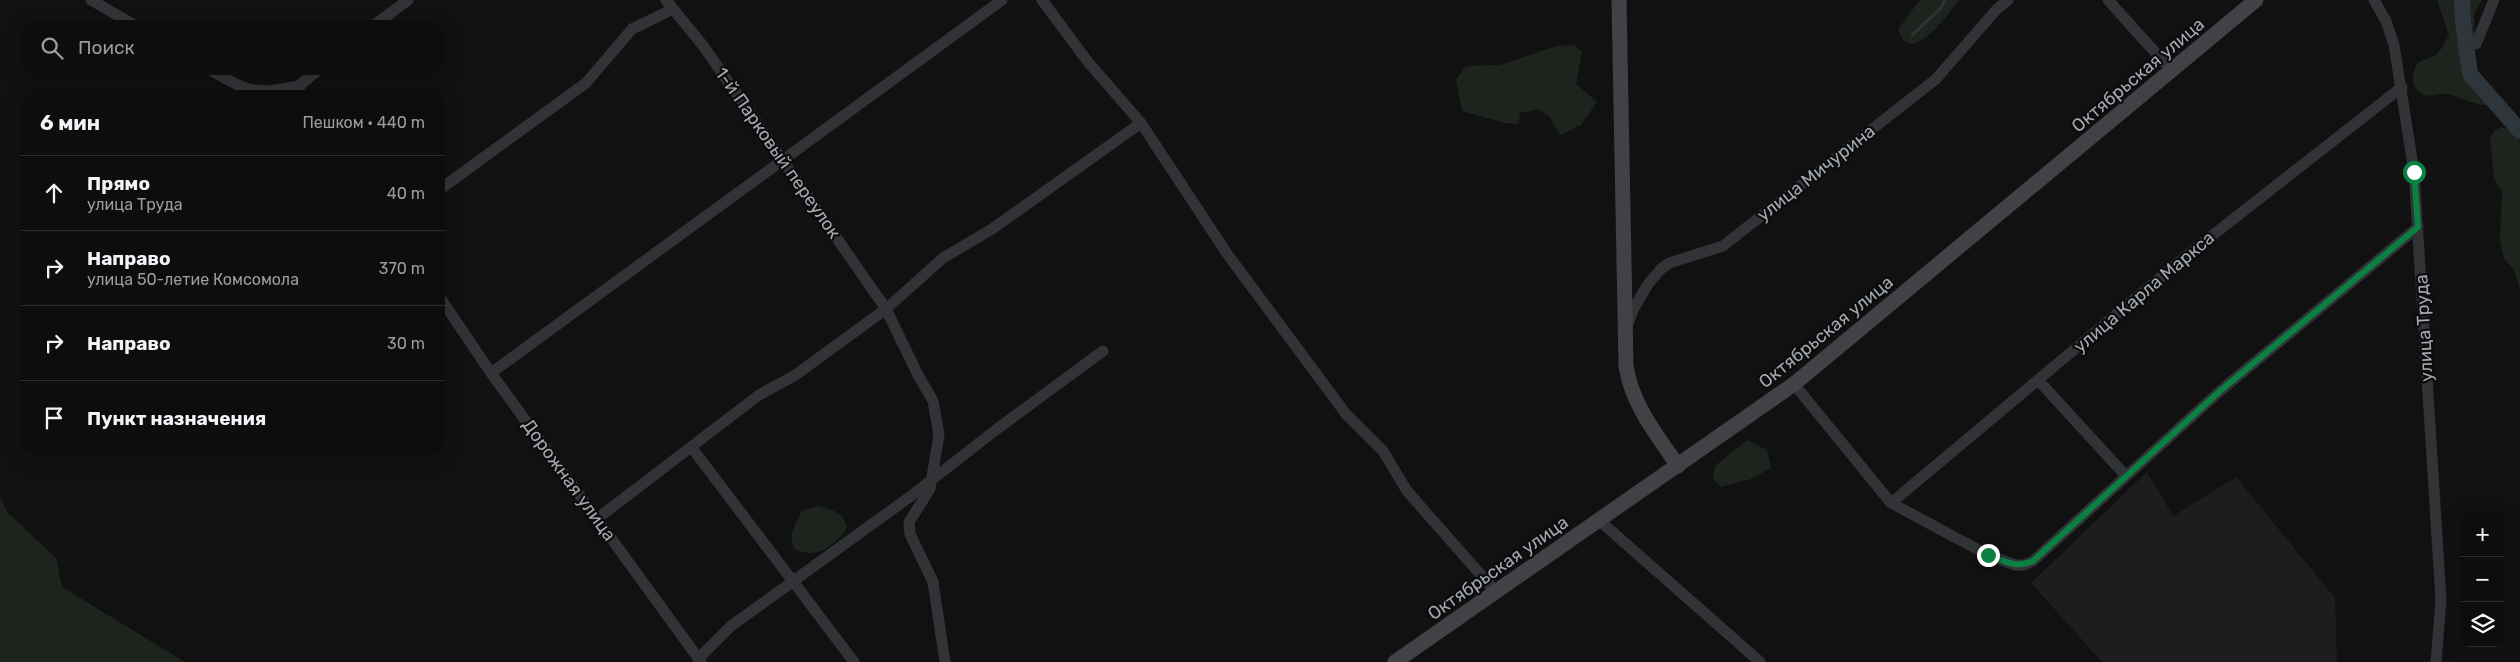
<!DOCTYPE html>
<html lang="ru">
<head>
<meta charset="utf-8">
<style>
  body { margin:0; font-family:Rubik,sans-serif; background:#1b1b1c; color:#f1f3f6 }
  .controls { position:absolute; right:15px; bottom:15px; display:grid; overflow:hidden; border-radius:10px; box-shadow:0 5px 20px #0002 }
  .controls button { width:45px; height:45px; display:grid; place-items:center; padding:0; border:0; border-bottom:1px solid #2d2d2e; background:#0d0d0e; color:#f1f3f6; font:25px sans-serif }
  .stop { position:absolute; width:15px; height:15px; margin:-11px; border:4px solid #0b8043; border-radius:50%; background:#fff }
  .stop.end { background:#0b8043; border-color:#fff; box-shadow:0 1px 5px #0008 }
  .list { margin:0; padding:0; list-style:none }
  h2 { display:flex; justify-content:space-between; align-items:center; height:65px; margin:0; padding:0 20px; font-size:21px }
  h2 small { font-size:16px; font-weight:400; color:#9a9c9e }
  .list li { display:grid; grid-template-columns:32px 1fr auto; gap:15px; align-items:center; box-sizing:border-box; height:75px; padding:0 20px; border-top:1px solid #2d2d2e }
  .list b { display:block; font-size:19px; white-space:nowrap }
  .list p { margin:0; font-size:16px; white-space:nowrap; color:#9a9c9e }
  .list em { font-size:16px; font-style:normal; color:#9a9c9e }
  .icon { flex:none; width:28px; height:28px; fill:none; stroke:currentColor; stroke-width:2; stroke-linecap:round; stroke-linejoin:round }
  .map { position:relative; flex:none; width:2520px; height:662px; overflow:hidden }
  .search { position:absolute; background:#0d0d0e; box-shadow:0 5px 20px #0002; left:20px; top:20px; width:425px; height:55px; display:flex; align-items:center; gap:12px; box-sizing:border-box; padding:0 18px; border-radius:20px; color:#9a9c9e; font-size:19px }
  .panel { position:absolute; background:#0d0d0e; box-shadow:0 5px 20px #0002; left:20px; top:90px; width:425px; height:365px; border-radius:20px }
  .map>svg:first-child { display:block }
</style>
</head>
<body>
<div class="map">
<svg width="2520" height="662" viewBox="0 0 2520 662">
  <rect width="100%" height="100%" fill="#111112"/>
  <path fill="#1d1d1f" d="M 2147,472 L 2173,516 L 2236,477 L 2335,598 L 2337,662 L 2102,662 L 2031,583 Z"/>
  <path fill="#1d241e" d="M 1920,0 L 1959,0 C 1949,12 1911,70 1898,29 Z
    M 2437,0 L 2482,0 L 2474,14 L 2475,64 L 2478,75 L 2492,87 L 2496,98 L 2488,105 C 2474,106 2459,95 2444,94 C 2438,94 2430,97 2424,95 C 2411,91 2410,71 2419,62 C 2424,58 2432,59 2437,54 C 2442,50 2445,41 2449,35 Z
    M 1573,45 L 1582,51 L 1576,84 L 1597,102 L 1581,125 L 1560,135 L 1549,116 L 1538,109 L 1520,113 L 1519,124 L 1505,123 L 1462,111 L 1456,80 L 1466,66 L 1500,65 L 1556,46 Z
    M 2501,127 L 2510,130 L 2520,141 L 2520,288 L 2513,268 L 2504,259 L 2500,240 L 2502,191 L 2494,179 L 2490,138 L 2494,131 Z
    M 1747,440 L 1767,450 L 1771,468 L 1751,479 L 1721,487 L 1713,479 L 1715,466 Z
    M 0,497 L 7,512 L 56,558 L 62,587 L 185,662 L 0,662 Z
    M 817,506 C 833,510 843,511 847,528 C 833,547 817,560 794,549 C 788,534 795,524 802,511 Z"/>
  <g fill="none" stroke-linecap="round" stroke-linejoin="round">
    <path stroke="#2e363b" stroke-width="2.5" d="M 1912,35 L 1940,9 L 1945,0"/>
    <path stroke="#2e363b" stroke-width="16" d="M 2462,0 L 2463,22 L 2470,74 L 2520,131"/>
    <path stroke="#323336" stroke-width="11" d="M 91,0 L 136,26
      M 666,0 L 704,47 L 886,309 L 918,375 L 933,401 L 939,435 L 930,489 L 909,522 L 910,534 L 933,582 L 945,662
      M 1042,0 L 1088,62 L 1141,123 L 1228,255 L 1346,414 L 1383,451 L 1407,491 L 1496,592
      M 2108,0 L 2172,71
      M 2374,0 L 2386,21 L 2394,45 L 2414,172 L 2441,600 L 2436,662
      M 373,26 L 408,0
      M 2476,44 L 2494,0
      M 209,69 C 248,92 254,95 299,86
      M 300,96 L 299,86 L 319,69
      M 439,190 L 586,83 L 632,29 L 673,9
      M 439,296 L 491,373 L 701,662
      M 1628,324 L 1633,310 L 1648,284 L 1661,269 L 1669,263 L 1723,246 L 1936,79 L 1997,9 L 2008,0
      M 491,373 L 1002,0
      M 2038,380 L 2126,476
      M 1794,384 L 1891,503 L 1988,555 L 2015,565 L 2024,565 L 2033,561 L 2220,391 L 2418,227
      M 692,448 L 854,662
      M 1891,503 L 2186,256 L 2402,87
      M 598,518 L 759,395 L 794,376 L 886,309 L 943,258 L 992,229 L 1141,123
      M 1600,521 L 1760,662
      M 698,659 L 731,626 L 911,496 L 997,429 L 1103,351"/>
    <path stroke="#404246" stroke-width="15" d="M 1619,0 L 1626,366 C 1632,405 1657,435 1678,466
      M 1395,662 L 1794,384 L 2256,0"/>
  </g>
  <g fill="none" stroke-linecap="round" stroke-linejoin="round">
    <path stroke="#0b8043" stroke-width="6" d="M 1988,555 C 2003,561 2018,569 2033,561 L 2220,391 L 2418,227 L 2414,172"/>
  </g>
  <g text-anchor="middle" stroke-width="4.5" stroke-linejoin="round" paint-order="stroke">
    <g font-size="18" fill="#a3a9b1" stroke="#0c0c0d">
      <text transform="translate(2138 75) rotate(-40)" y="6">Октябрьская улица</text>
      <text transform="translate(778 153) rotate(55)" y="6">1-й Парковый переулок</text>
      <text transform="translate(1816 173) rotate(-38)" y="6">улица Мичурина</text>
      <text transform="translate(2144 292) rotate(-40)" y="6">улица Карла Маркса</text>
      <text transform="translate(2424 328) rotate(-93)" y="6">улица Труда</text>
      <text transform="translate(1826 332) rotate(-39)" y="6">Октябрьская улица</text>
      <text transform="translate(569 480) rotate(54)" y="6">Дорожная улица</text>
      <text transform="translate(1498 568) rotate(-35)" y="6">Октябрьская улица</text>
    </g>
  </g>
</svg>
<div class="controls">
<button>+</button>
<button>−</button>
<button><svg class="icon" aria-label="layers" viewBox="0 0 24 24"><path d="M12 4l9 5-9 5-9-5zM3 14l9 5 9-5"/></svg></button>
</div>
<div class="stop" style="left:2414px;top:172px"></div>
<div class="stop end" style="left:1988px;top:555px"></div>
<div class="search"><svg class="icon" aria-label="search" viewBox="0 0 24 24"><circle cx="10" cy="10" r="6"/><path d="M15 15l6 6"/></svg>Поиск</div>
<section class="panel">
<h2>6 мин<small>Пешком · 440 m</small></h2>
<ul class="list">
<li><svg class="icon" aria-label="ahead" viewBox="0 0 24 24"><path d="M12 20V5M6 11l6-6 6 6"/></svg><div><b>Прямо</b><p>улица Труда</p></div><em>40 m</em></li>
<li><svg class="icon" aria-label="right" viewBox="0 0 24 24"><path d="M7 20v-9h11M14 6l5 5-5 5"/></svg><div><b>Направо</b><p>улица 50-летие Комсомола</p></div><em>370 m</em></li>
<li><svg class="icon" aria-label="right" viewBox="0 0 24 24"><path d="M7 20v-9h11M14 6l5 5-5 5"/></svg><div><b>Направо</b></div><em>30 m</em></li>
<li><svg class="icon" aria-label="arrive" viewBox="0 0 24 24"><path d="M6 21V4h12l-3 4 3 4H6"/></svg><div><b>Пункт назначения</b></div></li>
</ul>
</section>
</div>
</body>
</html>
